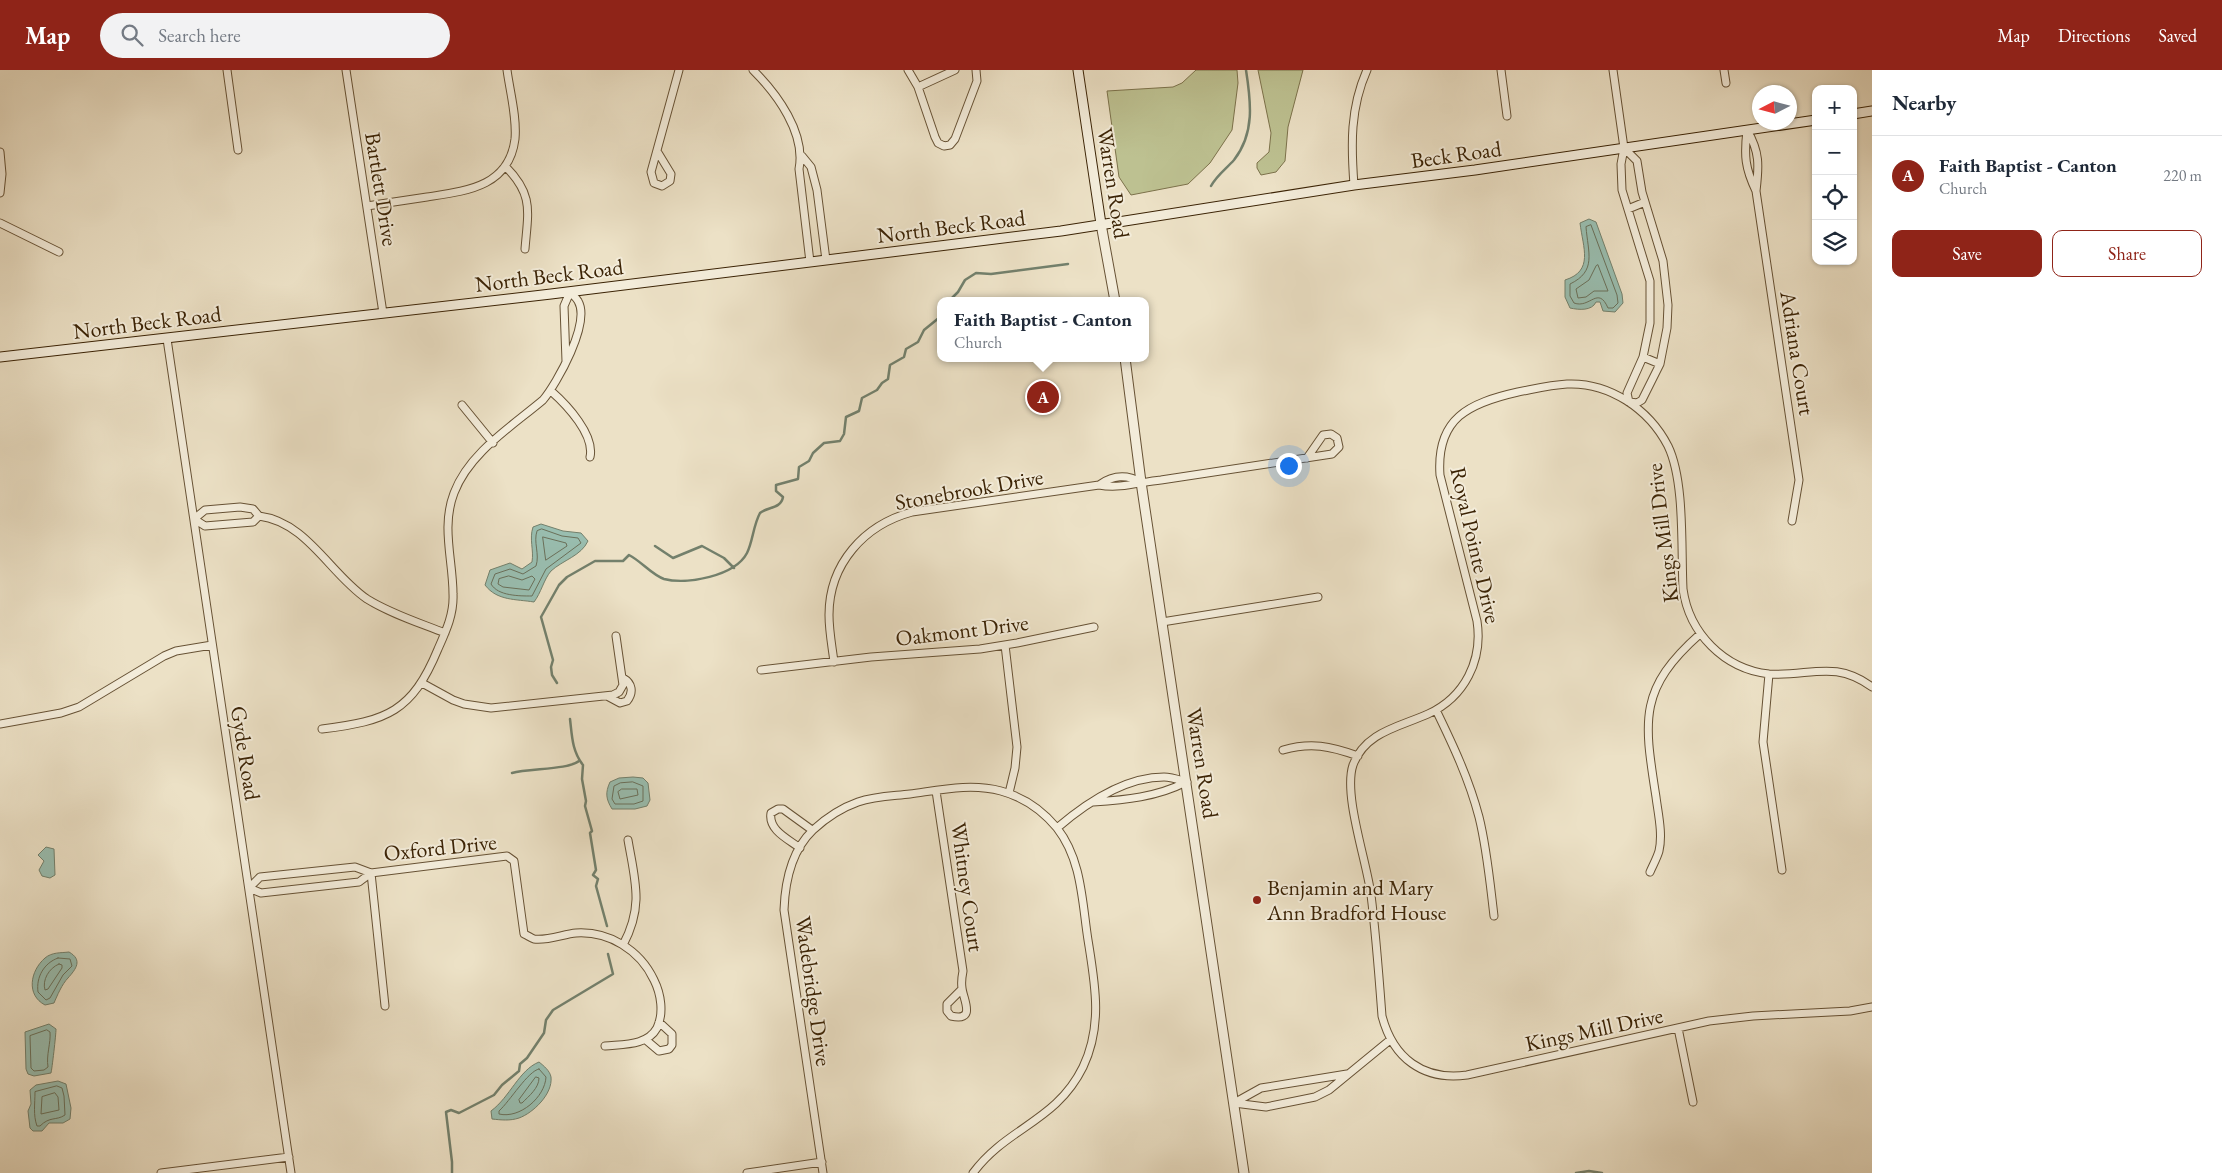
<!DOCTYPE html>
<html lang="en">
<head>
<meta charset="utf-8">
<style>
  body { margin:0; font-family:"EB Garamond",serif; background:#f2f2f3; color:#1f2937 }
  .controls { position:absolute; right:15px; top:15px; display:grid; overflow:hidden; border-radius:10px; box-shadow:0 1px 4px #0004 }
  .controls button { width:45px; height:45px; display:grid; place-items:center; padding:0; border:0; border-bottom:1px solid #e0e1e3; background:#fff; color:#1f2937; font:25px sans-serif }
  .compass { position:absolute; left:1752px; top:15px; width:45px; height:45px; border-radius:50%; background:#fff; box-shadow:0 1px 4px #0004; rotate:264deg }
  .you { position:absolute; left:1288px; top:395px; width:18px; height:18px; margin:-12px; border:4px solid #fff; border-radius:50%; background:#1a73e8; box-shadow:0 0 0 8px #1a73e833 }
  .badge { display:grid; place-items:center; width:32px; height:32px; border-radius:50%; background:#8f2418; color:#fff; font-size:16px; font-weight:700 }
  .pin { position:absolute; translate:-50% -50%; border:2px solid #fff; box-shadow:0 1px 5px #0006 }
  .popup { position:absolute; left:937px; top:227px; width:212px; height:65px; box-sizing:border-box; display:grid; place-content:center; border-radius:10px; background:#fff; filter:drop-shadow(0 1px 4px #0005); font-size:16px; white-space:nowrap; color:#747a83 }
  .popup b { font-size:19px; color:#1f2937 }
  .popup::after { content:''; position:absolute; left:50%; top:100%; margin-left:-10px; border:10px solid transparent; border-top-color:#fff }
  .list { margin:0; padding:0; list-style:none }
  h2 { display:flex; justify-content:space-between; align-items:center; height:65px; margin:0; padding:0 20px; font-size:21px }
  h2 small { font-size:16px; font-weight:400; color:#747a83 }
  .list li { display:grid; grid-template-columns:32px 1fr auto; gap:15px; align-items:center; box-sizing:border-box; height:80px; padding:0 20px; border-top:1px solid #e0e1e3 }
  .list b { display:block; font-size:19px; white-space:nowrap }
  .list p { margin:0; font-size:16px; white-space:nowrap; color:#747a83 }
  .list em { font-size:16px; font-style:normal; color:#747a83 }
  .actions { display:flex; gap:10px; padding:15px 20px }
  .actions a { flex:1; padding:11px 0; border:1px solid #8f2418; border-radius:10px; text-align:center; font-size:18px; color:#8f2418 }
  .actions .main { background:#8f2418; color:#fff }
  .icon { flex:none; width:28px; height:28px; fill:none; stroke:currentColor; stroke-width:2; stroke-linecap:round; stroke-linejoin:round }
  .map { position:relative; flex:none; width:1872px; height:1103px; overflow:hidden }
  header { display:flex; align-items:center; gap:30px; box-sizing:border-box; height:70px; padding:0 25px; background:#8f2418; color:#fff }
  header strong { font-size:24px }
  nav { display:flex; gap:28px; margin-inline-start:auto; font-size:18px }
  .search { width:350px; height:45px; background:#f2f2f3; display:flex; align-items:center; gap:12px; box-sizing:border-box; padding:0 18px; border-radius:28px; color:#747a83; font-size:19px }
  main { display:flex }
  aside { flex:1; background:#fff }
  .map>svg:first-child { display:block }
</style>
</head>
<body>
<header>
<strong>Map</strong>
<div class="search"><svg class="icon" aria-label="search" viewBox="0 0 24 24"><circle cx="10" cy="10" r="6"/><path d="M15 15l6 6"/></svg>Search here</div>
<nav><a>Map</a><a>Directions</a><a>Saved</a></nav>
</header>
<main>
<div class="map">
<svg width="1872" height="1103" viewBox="0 0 1872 1103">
  <rect width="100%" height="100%" fill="#ece1c6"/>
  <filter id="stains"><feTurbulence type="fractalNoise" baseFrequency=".004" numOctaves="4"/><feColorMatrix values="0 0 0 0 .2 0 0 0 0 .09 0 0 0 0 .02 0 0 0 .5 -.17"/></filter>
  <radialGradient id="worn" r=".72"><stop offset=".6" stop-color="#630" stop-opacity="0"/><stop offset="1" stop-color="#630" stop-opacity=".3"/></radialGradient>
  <path fill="#bdc191" stroke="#7c724b" d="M 1196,0 L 1237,0 L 1238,13 L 1232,60 L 1210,93 L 1188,114 L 1131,125 L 1119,107 L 1107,21 L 1173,17 L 1182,13 Z
    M 1258,0 L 1303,0 L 1288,57 L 1285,91 L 1276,102 L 1261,105 L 1257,98 L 1257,93 L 1269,82 L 1271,63 Z"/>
  <path fill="#99beb0" stroke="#73806c" d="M 1589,149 L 1596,152 L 1622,224 L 1623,233 L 1615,242 L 1603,241 L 1600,232 L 1596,232 C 1592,241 1579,240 1570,238 L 1565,227 L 1565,210 C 1594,201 1583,178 1580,153 Z
    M 541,454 L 563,461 L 581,463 L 588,471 C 581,486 563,490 551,501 C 544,509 541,523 534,532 C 516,529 497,531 485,515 L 490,500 L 510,493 L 522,499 L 532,492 C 534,480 529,469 533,457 Z
    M 633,707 L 643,708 L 648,713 L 650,730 L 647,736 L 635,739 L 612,739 C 606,729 605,723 610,712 L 619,708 Z
    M 46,777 L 54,779 L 55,805 L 50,808 L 42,806 L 39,800 L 44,791 L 38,785 Z
    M 69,882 C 83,890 76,899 68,908 C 62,914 57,926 54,933 L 45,935 C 26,925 30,901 45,888 C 52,882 61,883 69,882 Z
    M 49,954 L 56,959 C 56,965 52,999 51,1003 L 34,1006 L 28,1004 L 26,999 L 25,962 Z
    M 539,992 C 544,996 550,1001 551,1007 C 553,1024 533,1043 519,1048 C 510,1051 501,1050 492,1049 L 491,1041 C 510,1027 519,1000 539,992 Z
    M 58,1011 L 66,1014 L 71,1038 L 70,1049 L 63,1053 L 49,1053 L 42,1061 L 33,1061 L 30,1058 L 28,1041 L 31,1034 L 30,1020 L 36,1015 Z"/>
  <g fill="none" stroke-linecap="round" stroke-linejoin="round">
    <path stroke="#6a705a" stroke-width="1" d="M 1591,155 L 1617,225 L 1618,233 L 1613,238 L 1608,238 C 1598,215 1590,239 1574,233 L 1570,226 L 1570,214 C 1597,201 1588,183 1586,157 Z
      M 1598,195 L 1608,221 L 1594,221 L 1586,227 L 1578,228 L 1576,219 L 1589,210 L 1596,196 Z
      M 542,459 L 562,466 L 578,468 L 581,473 L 546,499 L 532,526 C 519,526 498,526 491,514 L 495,504 L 510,499 L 523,504 L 536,496 C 540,484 533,472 537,461 Z
      M 543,467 L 566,473 L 567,476 L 546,490 Z
      M 509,506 L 522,510 L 532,506 L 535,509 L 529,520 L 503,517 L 498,514 L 499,509 Z
      M 633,712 L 643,716 L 643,731 L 634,734 L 615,734 L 612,729 L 614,716 L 620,713 Z
      M 622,719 L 637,719 L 638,725 L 620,729 L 618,722 Z
      M 58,888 L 70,889 L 72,896 L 63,905 L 50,928 L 46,930 L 38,922 C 36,907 44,893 58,888 Z
      M 59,894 L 62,895 L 62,898 L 48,919 L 45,920 C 42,910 49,898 59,894 Z
      M 47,960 L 50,962 C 51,973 46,985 48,997 L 44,1000 L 34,1001 L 31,998 L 30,966 Z
      M 539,999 L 546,1007 C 545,1027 520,1049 499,1044 L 499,1041 C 510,1031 528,1001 539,999 Z
      M 536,1007 L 539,1008 C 539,1018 529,1026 522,1033 L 520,1033 L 519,1030 Z
      M 57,1016 L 62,1018 L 64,1026 L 65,1045 C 56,1051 50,1046 40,1056 L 37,1056 C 33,1045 35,1034 35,1022 Z
      M 55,1023 L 58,1027 L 59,1040 L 41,1044 L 42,1027 Z"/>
    <path stroke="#73806c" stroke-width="2.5" d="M 1211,116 C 1217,105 1226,99 1234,90 C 1255,63 1251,32 1246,0
      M 949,231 L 958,222 L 965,210 L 976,203 L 991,204 L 1068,194
      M 655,476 L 673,488 L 702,476 L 724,488 L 734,498
      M 557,613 L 552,605 L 551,597 L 553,590 L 541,547 L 559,515 L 567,507 L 595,491 L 623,491 L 629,485 C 641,491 652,505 664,509 C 687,515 735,506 747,483 C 753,471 753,456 760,443 C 767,437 781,439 783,427 L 776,421 L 776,415 L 798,409 L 799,397 L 809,391 L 813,383 L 824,373 L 840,371 L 844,364 L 846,347 L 859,341 L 862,328 L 877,320 L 882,313 L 888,309 L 890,295 L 904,287 L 906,279 L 918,272 L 924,260 L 940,247
      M 570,649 C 572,666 572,681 583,695 L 582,709 L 586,731 L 585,736 L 592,761 L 590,763 L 596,800 L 593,805 L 598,809 L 596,816 L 607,856
      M 512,703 C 529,698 568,700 579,691
      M 452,1103 L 452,1092 L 446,1042 L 451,1040 L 459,1043 L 494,1025 L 502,1015 L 519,1001 L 520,994 L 527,988 L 544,963 L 546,950 L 553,940 L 613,904 L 608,884
      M 1576,1103 L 1589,1101 L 1602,1103"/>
    <g stroke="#675235" stroke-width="9">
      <path id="minor" d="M 227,0 L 238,80
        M 346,0 L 383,243
        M 753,0 C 777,24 806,63 799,99 L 810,192
        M 908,0 L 918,17
        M 955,0 L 918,17 L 935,67 L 938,73 L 944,76 L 950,75 L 955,69 L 977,11 L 976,0
        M 1501,0 L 1507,46
        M 1613,0 L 1624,78 L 1621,94 L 1622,120 L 1650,211 L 1650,253 L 1643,287 L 1627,323 L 1629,332
        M 1724,0 L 1726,13
        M 1747,60 C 1744,86 1745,98 1756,121 L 1799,410 L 1792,451
        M 1747,60 C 1760,82 1759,96 1756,121
        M 1624,78 L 1637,91 L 1642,122 L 1663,191 L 1668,235 L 1667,258 L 1660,294 L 1642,330 L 1637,333 L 1630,332
        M 657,81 L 671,104 L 670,111 L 662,116 L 654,113 L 651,102 L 679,0
        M 0,82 L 2,104 L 0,123
        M 802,86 L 811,97 L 817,120 L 826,190
        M 505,96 C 534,125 528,141 525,179
        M 1354,115 C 1351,75 1350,38 1367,0
        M 367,136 C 387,133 407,130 427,127 C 466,121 509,117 515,69 C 517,47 510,22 507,0
        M 1628,139 L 1645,132
        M 0,153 L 59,182
        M 167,269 L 291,1103
        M 1643,287 L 1660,294
        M 551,321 C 567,335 595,365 590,387
        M 462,335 L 493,373
        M 1099,415 C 1113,405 1126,404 1141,412
        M 259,446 L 253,452 L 205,456 L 194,449 L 205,440 L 240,437 L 253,439 L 259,446 C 307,452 330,504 367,529 C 391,544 420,553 445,563
        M 1162,552 L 1318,527
        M 1005,575 L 1017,677 L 1015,698 L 1009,723
        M 834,592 C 832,576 829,561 829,545 C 829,494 864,455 912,442 L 1099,415 C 1120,419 1140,412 1161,410 L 1332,384 L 1339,377 L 1337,368 L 1331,364 L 1323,365 L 1307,388
        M 761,600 L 871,587 L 980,579 L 1017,573 L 1094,557
        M 1769,604 L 1763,672 L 1782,800
        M 422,613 L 453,630 L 464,634 L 491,638 L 613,625 L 619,622 L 623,615 L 616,566
        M 1872,617 C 1834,589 1809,607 1769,604 C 1724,599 1689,563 1683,519 C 1681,479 1685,411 1668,376 C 1649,339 1609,312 1567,314 C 1550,315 1534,319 1518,322 C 1469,333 1436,348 1440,405 L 1477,551 C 1483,590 1465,627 1428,644 C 1399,657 1365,662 1353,695 C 1343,725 1367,792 1371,825 C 1376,865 1379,906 1382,946 C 1393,988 1423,1011 1467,1005 L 1709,951 L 1753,946 L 1850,941 L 1872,937
        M 607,626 L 620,633 L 627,631 C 634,622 632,613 623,608
        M 1436,640 C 1453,675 1469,709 1479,747 C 1487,779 1490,813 1494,846
        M 0,654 L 61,643 L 79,637 L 164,586 L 176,581 L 212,575
        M 322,659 C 387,651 412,642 438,579 C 446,561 454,544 453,524 C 453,490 441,457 454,423 C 469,383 511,357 543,330 C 557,313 591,253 578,231 C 576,227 572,225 570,222 L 564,236 L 566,291
        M 1283,680 C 1311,672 1330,676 1358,686
        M 936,721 L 963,901 C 962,906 961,912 962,918 C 963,929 977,952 951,946 L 947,941 L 947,934 L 962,919
        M 1093,732 C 1125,730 1157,727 1186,712
        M 1057,758 C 1085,734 1125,707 1164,707 C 1171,707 1180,710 1187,712
        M 800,778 C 788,769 768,760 771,743 L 778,739 L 783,739 L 812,760
        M 1650,802 C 1653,795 1657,788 1659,781 C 1663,764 1658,743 1656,727 C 1644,650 1638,619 1700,564
        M 371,803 L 359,812 L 261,823 L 249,818 L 260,807 L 355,797 L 371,803 L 507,786 L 514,791 L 524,864 C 527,865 531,868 534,869 C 547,871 564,864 576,863 C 609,861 640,880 654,910 C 661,924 664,943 657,958 C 647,976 623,974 605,976
        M 371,803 L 385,936
        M 623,875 C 644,836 635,811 628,770
        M 1678,958 L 1693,1032
        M 646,970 L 659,981 L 669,979 L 672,975 L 672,964 L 659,952
        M 1234,1033 L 1266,1037 L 1315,1027 L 1329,1020 L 1390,970
        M 1234,1033 L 1261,1018 L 1347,1004
        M 161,1103 L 289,1087
        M 747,1103 L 822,1092
        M 823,1103 L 784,840 C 785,812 792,780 813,760 C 826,748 841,738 858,732 C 875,726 893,726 910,724 C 940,720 971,713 1001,721 C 1023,727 1043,741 1057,758 C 1082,790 1082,832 1088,870 C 1095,914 1103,955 1083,997 C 1056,1052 1007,1057 973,1103"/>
    </g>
    <g stroke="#675235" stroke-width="11">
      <path id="tertiary" d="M 1101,154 L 1115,231
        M 1125,288 L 1141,412 L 1244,1103"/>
    </g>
    <g stroke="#3b2305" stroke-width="11">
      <path id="secondary" d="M 1078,0 L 1101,154
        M 1853,44 L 1872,41
        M 0,287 L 551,224 L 1061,161 L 1354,115 L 1475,100 L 1816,50"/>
    </g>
    <use href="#minor" stroke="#f3ecda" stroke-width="7"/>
    <use href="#tertiary" stroke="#f3ecda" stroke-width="9"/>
    <use href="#secondary" stroke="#f3ecda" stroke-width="9"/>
  </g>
  <circle fill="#8f2418" stroke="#f3ecda" stroke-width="2" cx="1257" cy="830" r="5"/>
  <g text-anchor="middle" stroke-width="4" stroke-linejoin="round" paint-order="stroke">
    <g font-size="22" fill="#3b2305" stroke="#f3ecda">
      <text transform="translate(1456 84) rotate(-8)" y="8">Beck Road</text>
      <text transform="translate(1114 113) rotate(81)" y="8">Warren Road</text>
      <text transform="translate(382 119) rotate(81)" y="8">Bartlett Drive</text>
      <text transform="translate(951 156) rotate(-7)" y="8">North Beck Road</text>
      <text transform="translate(549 205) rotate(-7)" y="8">North Beck Road</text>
      <text transform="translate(147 252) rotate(-7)" y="8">North Beck Road</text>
      <text transform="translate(1798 283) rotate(81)" y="8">Adriana Court</text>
      <text transform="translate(969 419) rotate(-10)" y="8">Stonebrook Drive</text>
      <text transform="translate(1662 463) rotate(-97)" y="8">Kings Mill Drive</text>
      <text transform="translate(1476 475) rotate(77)" y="8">Royal Pointe Drive</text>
      <text transform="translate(962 560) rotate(-7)" y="8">Oakmont Drive</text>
      <text transform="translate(246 683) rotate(81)" y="8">Gyde Road</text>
      <text transform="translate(1203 693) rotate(81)" y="8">Warren Road</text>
      <text transform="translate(440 777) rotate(-6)" y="8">Oxford Drive</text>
      <text transform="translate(968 817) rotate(82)" y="8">Whitney Court</text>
      <text transform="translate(814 921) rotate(82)" y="8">Wadebridge Drive</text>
      <text transform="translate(1594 959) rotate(-12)" y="8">Kings Mill Drive</text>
    </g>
    <g font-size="22" fill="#3b2305" stroke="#f3ecda" text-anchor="start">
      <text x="1267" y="825">Benjamin and Mary<tspan x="1267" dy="25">Ann Bradford House</tspan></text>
    </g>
  </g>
  <rect width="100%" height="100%" filter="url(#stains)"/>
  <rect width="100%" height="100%" fill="url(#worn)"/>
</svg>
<div class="controls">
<button>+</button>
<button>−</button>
<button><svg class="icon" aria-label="locate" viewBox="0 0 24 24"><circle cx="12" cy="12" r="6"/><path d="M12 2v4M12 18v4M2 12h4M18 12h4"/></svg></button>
<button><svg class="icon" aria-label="layers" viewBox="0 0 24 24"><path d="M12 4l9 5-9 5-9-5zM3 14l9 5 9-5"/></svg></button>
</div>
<svg class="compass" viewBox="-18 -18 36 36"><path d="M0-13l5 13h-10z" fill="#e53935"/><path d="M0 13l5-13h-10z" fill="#747a83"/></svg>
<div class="you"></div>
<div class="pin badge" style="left:1043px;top:327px">A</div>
<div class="popup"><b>Faith Baptist - Canton</b>Church</div>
</div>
<aside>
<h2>Nearby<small></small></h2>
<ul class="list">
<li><span class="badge">A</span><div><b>Faith Baptist - Canton</b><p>Church</p></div><em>220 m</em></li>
</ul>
<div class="actions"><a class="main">Save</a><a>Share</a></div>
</aside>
</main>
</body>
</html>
